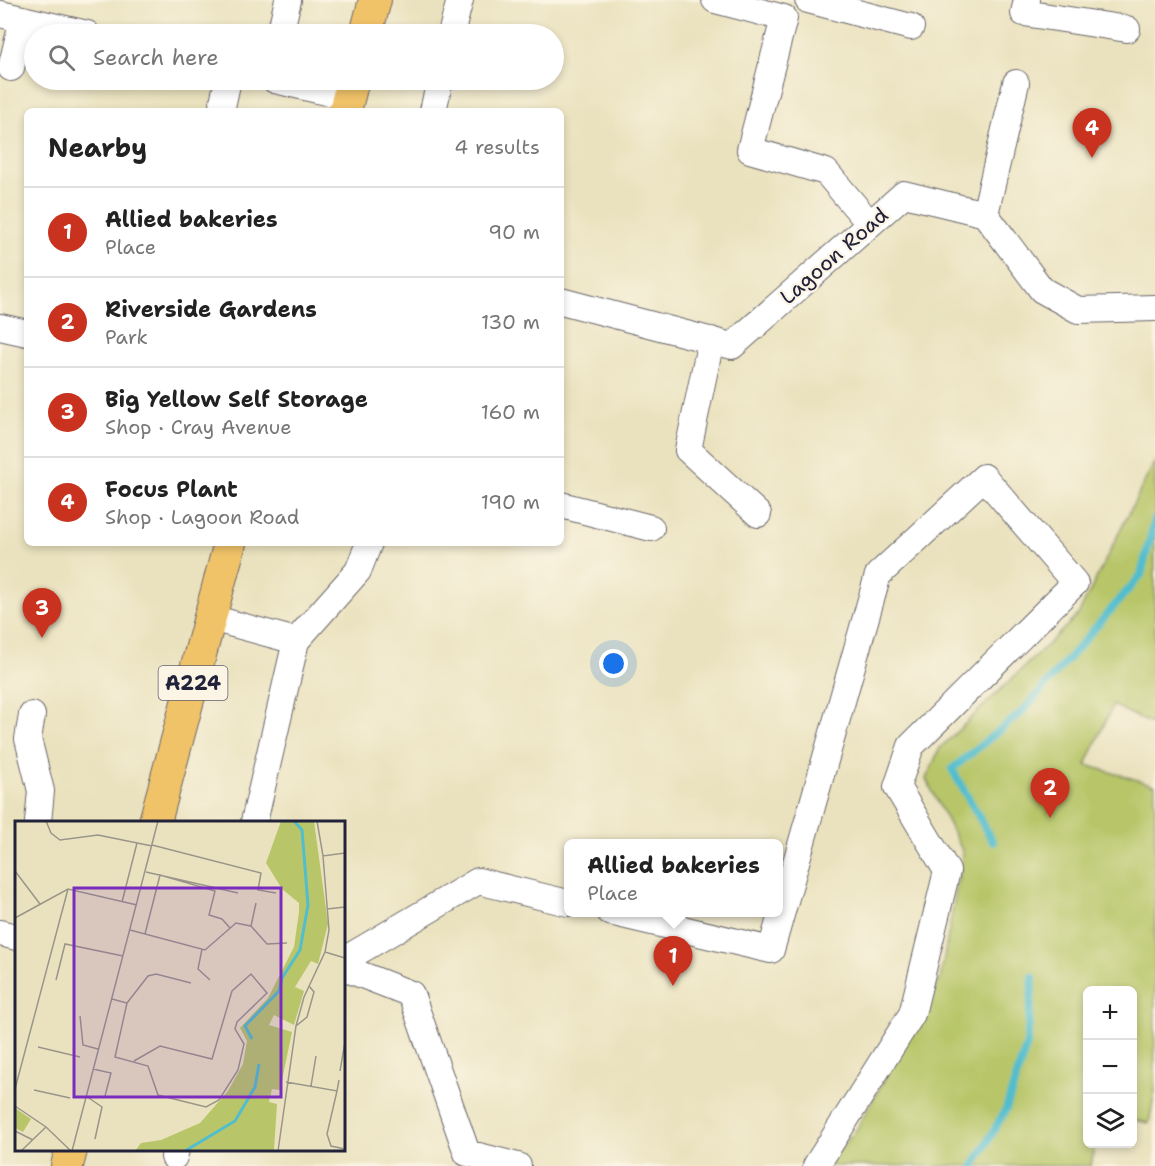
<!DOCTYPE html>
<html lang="en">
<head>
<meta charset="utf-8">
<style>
  body { margin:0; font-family:"Shantell Sans",sans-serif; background:#f6f6f6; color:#222 }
  .controls { position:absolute; right:18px; bottom:18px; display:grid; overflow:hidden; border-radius:9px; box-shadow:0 3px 9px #0003 }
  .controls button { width:54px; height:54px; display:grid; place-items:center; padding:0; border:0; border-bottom:2px solid #e0e0e0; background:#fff; color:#222; font:30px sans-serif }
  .you { position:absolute; left:614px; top:664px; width:21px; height:21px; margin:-15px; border:4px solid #fff; border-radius:50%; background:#1a73e8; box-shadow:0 0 0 9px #1a73e833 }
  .badge { display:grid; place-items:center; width:39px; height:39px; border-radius:50%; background:#c8321e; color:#fff; font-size:20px; font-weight:700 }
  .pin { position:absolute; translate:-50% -50px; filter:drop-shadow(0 2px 3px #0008) }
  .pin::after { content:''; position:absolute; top:32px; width:21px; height:18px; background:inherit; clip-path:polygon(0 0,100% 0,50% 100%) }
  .popup { position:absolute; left:564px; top:839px; width:219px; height:78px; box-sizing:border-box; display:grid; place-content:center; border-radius:9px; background:#fff; filter:drop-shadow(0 2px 4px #0005); font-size:20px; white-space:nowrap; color:#767676 }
  .popup b { font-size:22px; color:#222 }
  .popup::after { content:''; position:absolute; left:50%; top:100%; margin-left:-12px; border:12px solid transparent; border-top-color:#fff }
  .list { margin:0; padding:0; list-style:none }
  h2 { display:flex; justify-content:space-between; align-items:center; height:78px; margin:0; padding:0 24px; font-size:26px }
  h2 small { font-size:20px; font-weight:400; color:#767676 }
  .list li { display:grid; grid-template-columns:39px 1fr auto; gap:18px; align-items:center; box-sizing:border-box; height:90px; padding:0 24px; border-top:2px solid #e0e0e0 }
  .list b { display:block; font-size:22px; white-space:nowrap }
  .list p { margin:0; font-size:20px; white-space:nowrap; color:#767676 }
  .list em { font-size:20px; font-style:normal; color:#767676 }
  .icon { flex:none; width:33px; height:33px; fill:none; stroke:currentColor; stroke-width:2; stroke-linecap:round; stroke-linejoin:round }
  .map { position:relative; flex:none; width:1155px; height:1166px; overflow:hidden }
  .search { position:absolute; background:#fff; box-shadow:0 3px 9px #0003; left:24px; top:24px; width:540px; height:66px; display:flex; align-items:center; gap:15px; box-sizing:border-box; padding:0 21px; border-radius:33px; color:#767676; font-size:22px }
  .panel { position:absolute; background:#fff; box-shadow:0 3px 9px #0003; left:24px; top:108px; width:540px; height:438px; border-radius:9px }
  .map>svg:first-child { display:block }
</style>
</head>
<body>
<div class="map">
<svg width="1155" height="1166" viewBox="0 0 1155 1166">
  <rect width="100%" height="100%" fill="#fcf5e5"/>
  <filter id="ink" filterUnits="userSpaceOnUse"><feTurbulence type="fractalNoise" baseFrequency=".0167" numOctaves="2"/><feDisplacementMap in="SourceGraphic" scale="12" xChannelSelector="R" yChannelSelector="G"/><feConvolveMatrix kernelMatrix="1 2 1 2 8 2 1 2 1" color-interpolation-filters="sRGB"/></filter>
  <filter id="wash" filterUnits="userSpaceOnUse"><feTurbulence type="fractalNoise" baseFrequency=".008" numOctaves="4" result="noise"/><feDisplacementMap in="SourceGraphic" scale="24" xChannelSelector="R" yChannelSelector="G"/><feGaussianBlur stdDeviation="1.35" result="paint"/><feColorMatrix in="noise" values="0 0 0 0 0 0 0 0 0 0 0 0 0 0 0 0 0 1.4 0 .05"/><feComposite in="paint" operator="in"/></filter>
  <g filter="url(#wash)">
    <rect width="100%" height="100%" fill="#eae2be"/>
    <path fill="#b8c669" stroke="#6d7452" stroke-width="1.5" d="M 1155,461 L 1155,726 L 1113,705 L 1086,765 L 1155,785 L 1155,1091 L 1149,1123 L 1133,1120 L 1132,990 L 1088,990 L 1088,1144 L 1095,1144 L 1091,1166 L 825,1166 L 855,1132 L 940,980 L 963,852 L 926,779 L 940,748 L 1078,615 Z"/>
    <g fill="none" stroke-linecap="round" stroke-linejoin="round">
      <path stroke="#51bdcd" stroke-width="8" d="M 993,842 L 952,769 L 1023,711 L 1141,575 L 1155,519
        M 974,1166 L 1006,1109 L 1027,1044 L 1033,977"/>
    </g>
  </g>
  <g filter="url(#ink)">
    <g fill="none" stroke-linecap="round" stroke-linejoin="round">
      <g stroke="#686569" stroke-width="28">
        <path id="minor" d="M 715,0 L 784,18 L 750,150 L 826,172 L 870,224
          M 808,0 L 911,27
          M 1027,0 L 1024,13 L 1127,29
          M 0,14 L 87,34
          M 280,34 L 288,0
          M 451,34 L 460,0
          M 11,68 L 23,19
          M 275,80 L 348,97
          M 221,111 L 228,80
          M 433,111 L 440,80
          M 985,214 L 1042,290 L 1078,310 L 1155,308
          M 561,301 L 732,346 L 904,194 L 985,214 L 1016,83
          M 0,327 L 27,333
          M 711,340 L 688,450 L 758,514
          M 561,505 L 651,528
          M 211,618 L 296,641 L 254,822
          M 296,641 L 358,571 L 369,543
          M 32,715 L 28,739 L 41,791 L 38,822
          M 610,912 L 771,950 L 878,575 L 984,477 L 1075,583 L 911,746 L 897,787 L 947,871 L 912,1014 L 816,1166
          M 0,933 L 16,937
          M 344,960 L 478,881 L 568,903
          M 344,968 L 411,994 L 467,1153 L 518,1166
          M 174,1157 L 176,1150"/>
      </g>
      <g stroke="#686569" stroke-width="34">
        <path id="major" d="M 366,34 L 375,0
          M 345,111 L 353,80
          M 155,822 L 230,543
          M 67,1166 L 71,1150"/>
      </g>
      <use href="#minor" stroke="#fff" stroke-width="26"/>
      <use href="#major" stroke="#f1c369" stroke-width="32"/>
    </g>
  </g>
  <g text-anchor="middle" stroke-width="4.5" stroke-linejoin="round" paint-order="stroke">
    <rect fill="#fcf5e5" stroke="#63616e" stroke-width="1.5" x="158.5" y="666" width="69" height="34" rx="4.5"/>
    <g font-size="20" font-weight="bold" fill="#22223b">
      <text x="193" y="690">A224</text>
    </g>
    <g font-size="21" fill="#22223b" stroke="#fcf5e5">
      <text transform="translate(834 256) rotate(-41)" y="7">Lagoon Road</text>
    </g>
  </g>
  <g transform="translate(15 821)">
    <rect width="330" height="330" fill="#eae2be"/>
    <path d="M 266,0 L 299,0 L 313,103 L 303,143 L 296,140 L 280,166 L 289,170 L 279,204 L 259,194 L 254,204 L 277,211 L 265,269 L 257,268 L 254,281 L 262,283 L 259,329 L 120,330 L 126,322 L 146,319 L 185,302 L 213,270 L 228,243 L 232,220 L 225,207 L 253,177 L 279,126 L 284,91 L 284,82 L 267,68 L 251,42 ZM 0,287 L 16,298 L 8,311 L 0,307 Z" fill="#b8c669"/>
    <path fill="none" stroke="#51bdcd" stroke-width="3" d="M 237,218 L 230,205 L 264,170 L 267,157 L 285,129 L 293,84 L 287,9 L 279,0M 170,330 L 220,300 L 240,266 L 244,243"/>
    <path fill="none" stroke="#9a958a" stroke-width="1.5" d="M 31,0 L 36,12 L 45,19 L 83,14 L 137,25M 302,0 L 308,35 L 330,32M 137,24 L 246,52 L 243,69 L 261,72M 0,50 L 25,83M 131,51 L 223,72M 107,81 L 122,22M 312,88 L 330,86M 0,97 L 53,68 L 122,84M 236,105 L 252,123 L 272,122M 115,109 L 190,129 L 221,102 L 236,105 L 241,82M 130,113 L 145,54 L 200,70 L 194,94 L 207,98 L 215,107M 187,128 L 183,148 L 195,159M 310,131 L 330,137M 41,159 L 50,123 L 108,135M 97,178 L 112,182 L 100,236 L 133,245 L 143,274 L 191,286 L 204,279 L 223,249 L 229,223 L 220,208 L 222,201 L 252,172 L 236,153 L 217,170 L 197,238 L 145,225 L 119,240M 112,182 L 133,155 L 141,153 L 176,162M 65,195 L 68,224 L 83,228M 281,205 L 292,196 L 299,171 L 294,165M 23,226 L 65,236M 78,248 L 96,252 L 90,275M 325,250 L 330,221M 271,261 L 322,270 L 324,259M 296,265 L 301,235M 0,268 L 53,68M 19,269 L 55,277M 322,270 L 312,313 L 316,325 L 330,328M 71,275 L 87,286 L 80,318M 0,285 L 31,306 L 56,330M 0,310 L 18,319M 6,330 L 31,306M 57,330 L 143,0M 263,330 L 281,205 L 289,176 L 310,131 L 314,109 L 308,35"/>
    <path fill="#7b2cbf" fill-opacity="0.15" stroke="#7b2cbf" stroke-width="3" d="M 59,67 L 266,67 L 266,276 L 59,276 Z"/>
    <rect width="330" height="330" fill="none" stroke="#22223b" stroke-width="3"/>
  </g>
</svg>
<div class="controls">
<button>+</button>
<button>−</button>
<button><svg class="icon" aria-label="layers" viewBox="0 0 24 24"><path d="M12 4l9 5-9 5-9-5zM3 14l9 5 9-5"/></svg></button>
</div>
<div class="you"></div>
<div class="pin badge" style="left:673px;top:986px">1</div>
<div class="popup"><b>Allied bakeries</b>Place</div>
<div class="pin badge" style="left:1050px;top:818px">2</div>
<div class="pin badge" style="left:42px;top:638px">3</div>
<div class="pin badge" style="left:1092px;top:158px">4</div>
<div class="search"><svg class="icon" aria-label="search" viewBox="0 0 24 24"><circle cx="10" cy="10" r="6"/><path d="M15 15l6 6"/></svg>Search here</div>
<section class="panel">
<h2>Nearby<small>4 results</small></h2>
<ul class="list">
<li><span class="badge">1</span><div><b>Allied bakeries</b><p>Place</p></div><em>90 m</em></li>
<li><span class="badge">2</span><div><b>Riverside Gardens</b><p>Park</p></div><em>130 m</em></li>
<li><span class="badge">3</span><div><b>Big Yellow Self Storage</b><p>Shop · Cray Avenue</p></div><em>160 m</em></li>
<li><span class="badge">4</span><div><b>Focus Plant</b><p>Shop · Lagoon Road</p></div><em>190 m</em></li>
</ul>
</section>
</div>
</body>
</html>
